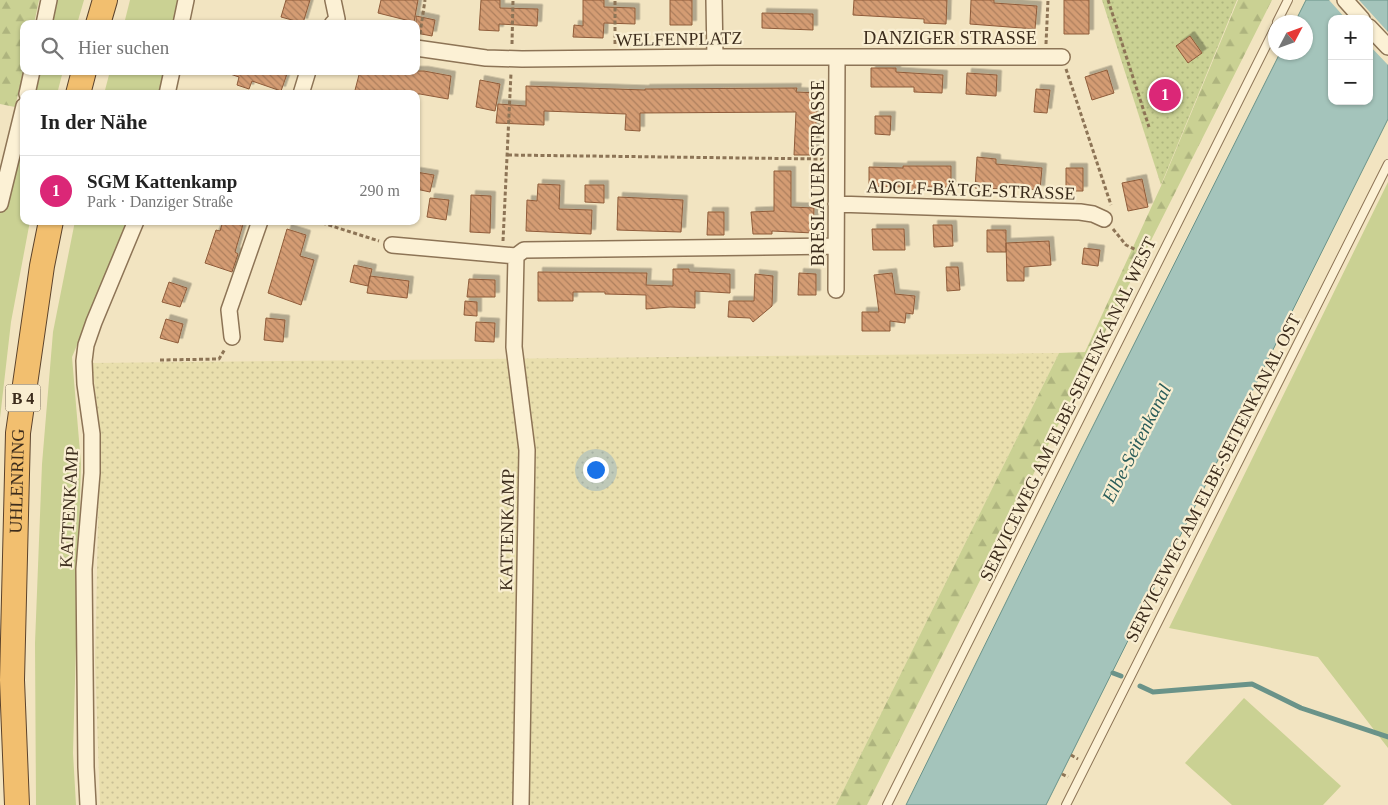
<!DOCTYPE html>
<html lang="de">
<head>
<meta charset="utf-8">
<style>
  body { margin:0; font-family:Georgia,serif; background:#f6f6f6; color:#222 }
  .controls { position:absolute; right:15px; top:15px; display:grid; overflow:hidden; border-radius:10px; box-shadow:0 1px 4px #0004 }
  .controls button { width:45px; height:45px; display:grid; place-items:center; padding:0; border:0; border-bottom:1px solid #e0e0e0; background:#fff; color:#222; font:25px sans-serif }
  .compass { position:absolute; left:1268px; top:15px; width:45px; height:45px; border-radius:50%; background:#fff; box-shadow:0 1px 4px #0004; rotate:49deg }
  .you { position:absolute; left:595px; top:469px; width:18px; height:18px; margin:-12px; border:4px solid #fff; border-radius:50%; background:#1a73e8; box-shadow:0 0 0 8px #1a73e833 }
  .badge { display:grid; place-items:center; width:32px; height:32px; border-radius:50%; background:#db2777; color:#fff; font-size:16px; font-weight:700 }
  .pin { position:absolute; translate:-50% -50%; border:2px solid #fff; box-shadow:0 1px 5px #0006 }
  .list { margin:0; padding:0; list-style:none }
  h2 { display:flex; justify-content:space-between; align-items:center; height:65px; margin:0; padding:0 20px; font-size:21px }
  h2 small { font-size:16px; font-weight:400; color:#767676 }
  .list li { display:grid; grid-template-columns:32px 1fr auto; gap:15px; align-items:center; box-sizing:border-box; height:70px; padding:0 20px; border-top:1px solid #e0e0e0 }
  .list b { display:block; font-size:19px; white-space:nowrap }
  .list p { margin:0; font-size:16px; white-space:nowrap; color:#767676 }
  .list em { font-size:16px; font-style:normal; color:#767676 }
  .icon { flex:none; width:28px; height:28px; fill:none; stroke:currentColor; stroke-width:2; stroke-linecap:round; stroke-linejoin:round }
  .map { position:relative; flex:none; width:1388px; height:805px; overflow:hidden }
  .search { position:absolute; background:#fff; box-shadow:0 1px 4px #0004; left:20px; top:20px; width:400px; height:55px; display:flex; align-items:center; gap:12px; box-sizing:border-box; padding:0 18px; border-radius:10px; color:#767676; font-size:19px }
  .panel { position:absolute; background:#fff; box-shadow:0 1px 4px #0004; left:20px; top:90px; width:400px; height:135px; border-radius:10px }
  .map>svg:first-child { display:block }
</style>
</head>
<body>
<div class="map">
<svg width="1388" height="805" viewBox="0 0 1388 805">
  <defs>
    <pattern id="farmland-dots" width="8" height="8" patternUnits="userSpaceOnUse" patternTransform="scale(1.25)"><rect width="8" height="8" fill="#e9dfad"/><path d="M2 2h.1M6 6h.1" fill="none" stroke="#c9c094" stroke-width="1.8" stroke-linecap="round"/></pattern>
    <pattern id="forest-firs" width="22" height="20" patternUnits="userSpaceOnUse" patternTransform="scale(1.25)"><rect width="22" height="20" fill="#cad193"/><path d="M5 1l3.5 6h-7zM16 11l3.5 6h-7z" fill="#aeb47e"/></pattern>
    <pattern id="park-dots" width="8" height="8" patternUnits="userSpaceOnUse" patternTransform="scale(1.25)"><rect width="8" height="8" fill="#cad193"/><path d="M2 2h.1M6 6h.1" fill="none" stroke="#aeb47e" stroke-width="1.8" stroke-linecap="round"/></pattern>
    <pattern id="building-back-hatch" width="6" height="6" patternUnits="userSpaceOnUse" patternTransform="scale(1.25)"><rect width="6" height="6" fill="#d49c73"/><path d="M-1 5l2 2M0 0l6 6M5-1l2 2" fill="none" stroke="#ad7f5e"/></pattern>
    <filter id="shadow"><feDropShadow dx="4.5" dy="-4.5" stdDeviation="0" flood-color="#0004"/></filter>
  </defs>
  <rect width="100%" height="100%" fill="#f2e4c1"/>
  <path fill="url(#farmland-dots)" d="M 1059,353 L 836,805 L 100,805 L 95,661 L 100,433 L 92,363 Z"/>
  <path fill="#cad193" d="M 54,0 L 84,0 L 77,24 L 45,24 Z
    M 130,0 L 179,0 L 174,24 L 124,24 Z
    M 28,71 L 63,71 L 57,94 L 24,94 L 24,221 L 30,221 L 11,322 L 0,418 L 0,181 Z
    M 110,71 L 164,71 L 160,94 L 104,94 Z
    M 1388,182 L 1388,748 L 1318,657 L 1169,628 Z
    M 75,221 L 128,221 L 105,279 L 72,357 L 81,464 L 73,753 L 76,805 L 36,805 L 35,643 L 42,464 L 53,332 Z
    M 1244,698 L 1341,786 L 1323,805 L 1232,805 L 1185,763 Z"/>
  <path fill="url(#forest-firs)" d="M 0,0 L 39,0 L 34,24 L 24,24 L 24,69 L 15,107 L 0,104 Z
    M 1238,0 L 1272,0 L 867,805 L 836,805 L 1059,353 L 1085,352 L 1161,186 Z"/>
  <path fill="url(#park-dots)" d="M 1102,0 L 1237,0 L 1161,185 Z"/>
  <path fill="#a4c4bb" stroke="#6a9389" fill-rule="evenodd" d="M 1306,0 L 1388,0 L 1388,119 L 1046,805 L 906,805 L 1079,454 L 1280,53 L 1306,52 L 1306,22 L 1295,22 ZM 1332,19 L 1369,19 L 1369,101 L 1332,101 Z"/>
  <path fill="#f2e4c1" d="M 1329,0 L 1359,0 L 1388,32 L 1388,65 L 1369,45 L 1369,19 L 1346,19 Z"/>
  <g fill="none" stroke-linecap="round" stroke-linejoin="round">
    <path stroke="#6a9389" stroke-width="5" d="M 1113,673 L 1121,676
      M 1140,686 L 1153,692 L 1252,684 L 1301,708 L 1388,737"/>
  </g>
  <path fill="url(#building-back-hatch)" stroke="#8f5c3a" filter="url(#shadow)" d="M 286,0 L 310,0 L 303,23 L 281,17 Z
    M 381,0 L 418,0 L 414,22 L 378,13 Z
    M 481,0 L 500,0 L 500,8 L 538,9 L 537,26 L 499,24 L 499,31 L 479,30 Z
    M 583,0 L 604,0 L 604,7 L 635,8 L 635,24 L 604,23 L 603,38 L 573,37 L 574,25 L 583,26 Z
    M 670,0 L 692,0 L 692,25 L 670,25 Z
    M 854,0 L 947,0 L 946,24 L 924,23 L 924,19 L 853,15 Z
    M 971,0 L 994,0 L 994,3 L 1037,6 L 1035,29 L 970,24 Z
    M 1064,0 L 1089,0 L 1089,34 L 1064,34 Z
    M 762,13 L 813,14 L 813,30 L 762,28 Z
    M 416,16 L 435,20 L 432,36 L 416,33 Z
    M 1190,36 L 1202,53 L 1188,63 L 1176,46 Z
    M 871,68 L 896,68 L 896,72 L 943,75 L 942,93 L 914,92 L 914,87 L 871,87 Z
    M 1107,70 L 1114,93 L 1092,100 L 1085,77 Z
    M 230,71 L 288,71 L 281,91 L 252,81 L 249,89 L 237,85 L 239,77 L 230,74 Z
    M 360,71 L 424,71 L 451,76 L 448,99 L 420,94 L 354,94 Z
    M 967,73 L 997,75 L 996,96 L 966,94 Z
    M 480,80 L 500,84 L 495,111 L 476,107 Z
    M 526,86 L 645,90 L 645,89 L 797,88 L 796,92 L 818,93 L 814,155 L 794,155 L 796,112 L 640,113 L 640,131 L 625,130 L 626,114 L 544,111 L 544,125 L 496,123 L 498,104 L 526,106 Z
    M 1036,89 L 1050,90 L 1047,113 L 1034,112 Z
    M 875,116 L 891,116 L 890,135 L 875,134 Z
    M 977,157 L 996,159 L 996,164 L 1042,168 L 1040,190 L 1007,187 L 1007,189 L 975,188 Z
    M 903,166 L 951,166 L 951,187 L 919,187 L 919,191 L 904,191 L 904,187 L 869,186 L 869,167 L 903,168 Z
    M 1066,168 L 1083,168 L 1083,191 L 1066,191 Z
    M 774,171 L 791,171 L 791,207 L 814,208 L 813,233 L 772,231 L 772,234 L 753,234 L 751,212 L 774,211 Z
    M 416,172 L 434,175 L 430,192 L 416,189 Z
    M 1142,179 L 1148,207 L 1128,211 L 1122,183 Z
    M 538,184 L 560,185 L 559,209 L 592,210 L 591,234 L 526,231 L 527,200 L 537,201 Z
    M 585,185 L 604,185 L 604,203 L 585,202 Z
    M 471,195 L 491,196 L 490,233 L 470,232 Z
    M 618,197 L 683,200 L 681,232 L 617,230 Z
    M 430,198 L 449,200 L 446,220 L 427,217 Z
    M 708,212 L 724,212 L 724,235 L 707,235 Z
    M 223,221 L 244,221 L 235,252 L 238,254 L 232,272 L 205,263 L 216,230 L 220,231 Z
    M 933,225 L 952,225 L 953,246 L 934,247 Z
    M 287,229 L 306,235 L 300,256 L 314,260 L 301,305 L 268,293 Z
    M 872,229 L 904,229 L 905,250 L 873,250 Z
    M 987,230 L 1006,230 L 1006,252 L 987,252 Z
    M 1049,241 L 1051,265 L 1024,267 L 1024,281 L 1007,281 L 1006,243 Z
    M 1084,248 L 1100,250 L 1098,266 L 1082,264 Z
    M 354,265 L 372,269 L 368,286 L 350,282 Z
    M 946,267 L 958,267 L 960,290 L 947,291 Z
    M 673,269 L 689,269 L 689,272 L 730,274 L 730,293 L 695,291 L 695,308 L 670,307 L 646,309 L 646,295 L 605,294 L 605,292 L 573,292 L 573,301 L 538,301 L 538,272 L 647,273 L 646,285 L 673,286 Z
    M 799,273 L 816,274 L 816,295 L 798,295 Z
    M 892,273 L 895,294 L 915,296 L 913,314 L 906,313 L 905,323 L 890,321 L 890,331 L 862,331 L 862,312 L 879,312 L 874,275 Z
    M 755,274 L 773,276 L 772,306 L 753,322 L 750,318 L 728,317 L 729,301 L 754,301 Z
    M 370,276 L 409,281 L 407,298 L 367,293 Z
    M 469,279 L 495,280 L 495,297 L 467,297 Z
    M 169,282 L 187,288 L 180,307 L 162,302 Z
    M 465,301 L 477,302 L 477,316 L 464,315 Z
    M 266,318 L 285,320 L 283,342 L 264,340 Z
    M 166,319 L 183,324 L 178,343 L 160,338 Z
    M 476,322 L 495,323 L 494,342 L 475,341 Z"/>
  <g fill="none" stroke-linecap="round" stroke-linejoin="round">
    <g stroke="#8d7456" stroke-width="10">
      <path id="service" d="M 1277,22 L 1288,0
        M 887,805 L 1276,26
        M 1066,805 L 1388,164"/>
    </g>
    <g stroke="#8d7456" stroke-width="18">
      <path id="minor" d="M 714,0 L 715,57
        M 1345,0 L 1362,19
        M 44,24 L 49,0
        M 181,24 L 186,0
        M 332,24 L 337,19 L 333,0
        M 1369,27 L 1388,47
        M 416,48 L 486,58 L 522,59 L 715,57 L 1062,57
        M 27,94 L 32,71
        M 167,94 L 172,71
        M 301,94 L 308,71
        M 0,204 L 24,106
        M 836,204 L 1080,212 L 1093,214 L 1104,219
        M 392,245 L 516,256
        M 836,290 L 837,57
        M 232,337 L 229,310 L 260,221
        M 88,805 L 86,767 L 84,569 L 92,473 L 92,434 L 85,384 L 84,361 L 86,345 L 94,322 L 136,221
        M 521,805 L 527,450 L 514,347 L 516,256 L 524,250 L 836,246"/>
    </g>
    <g stroke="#5b422b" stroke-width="26">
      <g id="trunk">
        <path d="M 98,24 L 105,0"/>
        <path d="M 78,94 L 84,71"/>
        <path id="s1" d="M 17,805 L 12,680 L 18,433 L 42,266 L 51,221"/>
      </g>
    </g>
    <path stroke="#8d7456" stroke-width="3" stroke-dasharray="4 2.5" stroke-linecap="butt" d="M 1108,0 L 1149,127
      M 420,34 L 425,0
      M 512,44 L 513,0
      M 615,44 L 615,0
      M 1046,44 L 1048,0
      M 1066,69 L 1111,205
      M 508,155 L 823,159
      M 316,221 L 379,241
      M 1113,229 L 1126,245 L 1149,256
      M 503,241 L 511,73
      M 160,360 L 219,359 L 225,349
      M 1071,755 L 1078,759
      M 1062,774 L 1068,777"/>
    <use href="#service" stroke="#fcf1d5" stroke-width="8"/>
    <use href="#minor" stroke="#fcf1d5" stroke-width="15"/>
    <use href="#trunk" stroke="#f2bf6f" stroke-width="24"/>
  </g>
  <g text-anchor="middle" stroke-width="4.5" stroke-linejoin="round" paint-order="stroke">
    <rect fill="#f9eed1" stroke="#756652" stroke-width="1" x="5.5" y="384.5" width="35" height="27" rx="4"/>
    <g font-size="16" font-weight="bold" fill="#3c2c1c">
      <text x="23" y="404">B 4</text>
    </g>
    <g font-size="18" fill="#3c2c1c" stroke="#f9eed1">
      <text x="950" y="44">DANZIGER STRASSE</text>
      <text transform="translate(679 39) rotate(-1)" y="6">WELFENPLATZ</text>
      <text transform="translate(818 173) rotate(-90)" y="6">BRESLAUER STRASSE</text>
      <text transform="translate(971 190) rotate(2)" y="6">ADOLF-BÄTGE-STRASSE</text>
      <text transform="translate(1068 409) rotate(-64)" y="6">SERVICEWEG AM ELBE-SEITENKANAL WEST</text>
      <text transform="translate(1213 478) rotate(-63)" y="6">SERVICEWEG AM ELBE-SEITENKANAL OST</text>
      <text dy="6" stroke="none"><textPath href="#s1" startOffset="324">UHLENRING</textPath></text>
      <text transform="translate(69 507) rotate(-87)" y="6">KATTENKAMP</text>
      <text transform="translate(507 530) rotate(-89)" y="6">KATTENKAMP</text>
    </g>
    <g font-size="19" font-style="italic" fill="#2a5d5a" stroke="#f9eed1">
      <text transform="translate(1136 443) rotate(-63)" y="7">Elbe-Seitenkanal</text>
    </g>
  </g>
</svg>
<div class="controls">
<button>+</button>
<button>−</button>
</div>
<svg class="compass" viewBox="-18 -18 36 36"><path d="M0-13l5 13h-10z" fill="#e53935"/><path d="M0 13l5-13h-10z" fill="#767676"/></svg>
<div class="you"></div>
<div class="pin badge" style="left:1165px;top:95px">1</div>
<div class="search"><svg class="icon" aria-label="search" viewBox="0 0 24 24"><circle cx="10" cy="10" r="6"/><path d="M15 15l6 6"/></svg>Hier suchen</div>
<section class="panel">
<h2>In der Nähe<small></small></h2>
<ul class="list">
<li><span class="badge">1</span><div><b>SGM Kattenkamp</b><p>Park · Danziger Straße</p></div><em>290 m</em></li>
</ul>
</section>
</div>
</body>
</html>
